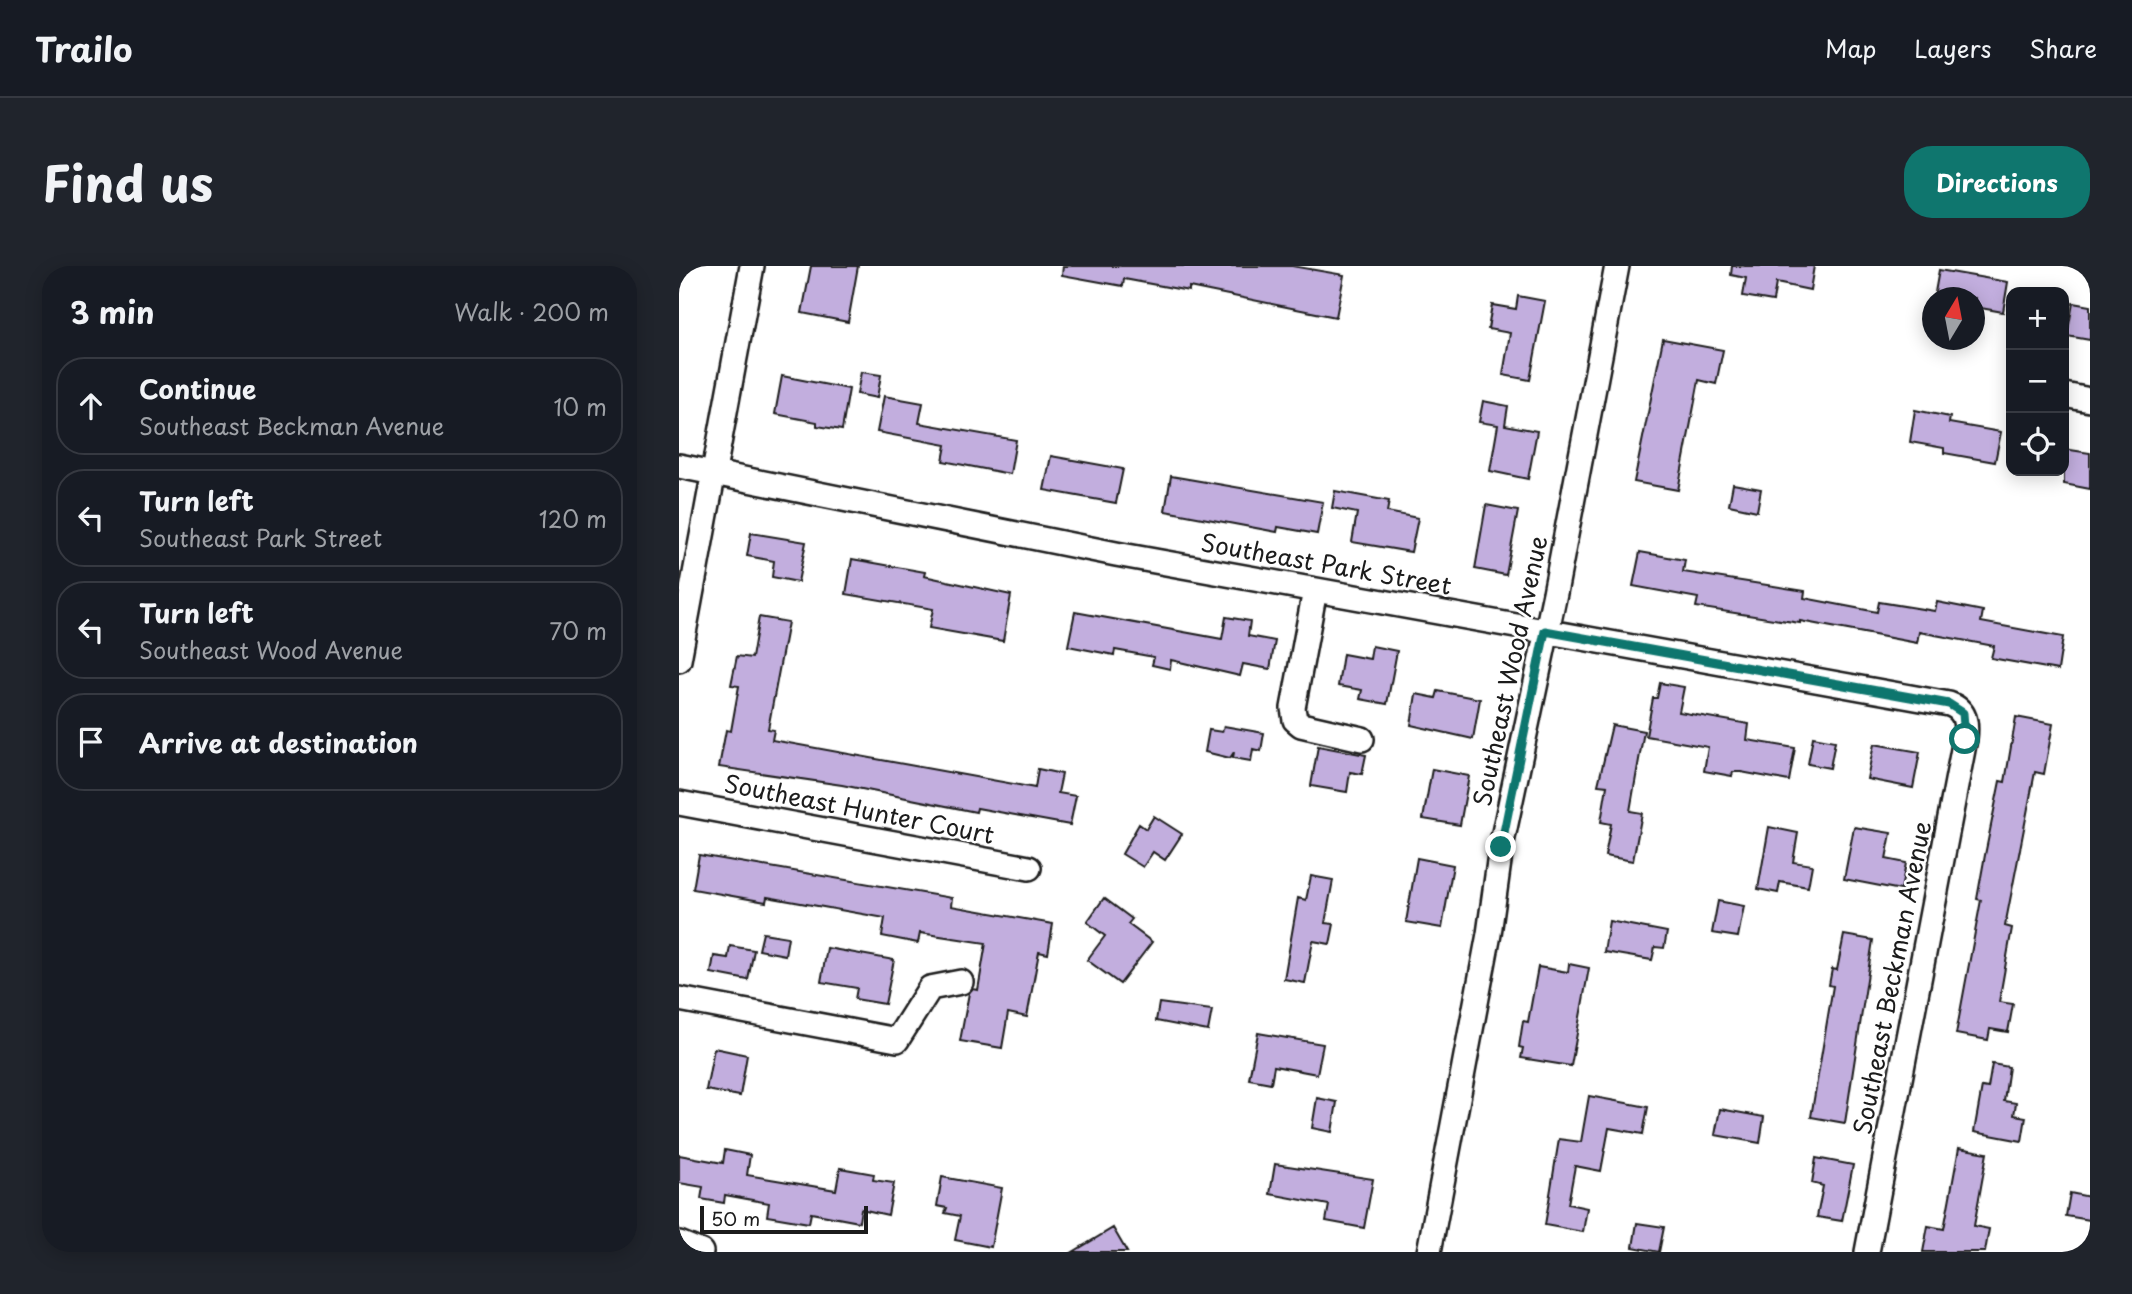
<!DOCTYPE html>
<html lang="en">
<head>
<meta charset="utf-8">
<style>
  body { margin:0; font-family:"Playpen Sans",sans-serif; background:#20242c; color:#f1f3f6 }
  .controls { position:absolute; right:21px; top:21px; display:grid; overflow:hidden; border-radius:14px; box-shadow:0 4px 18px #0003 }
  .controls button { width:63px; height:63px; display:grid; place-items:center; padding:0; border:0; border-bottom:2px solid #363941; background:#171b24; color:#f1f3f6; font:35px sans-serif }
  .compass { position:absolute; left:1243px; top:21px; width:63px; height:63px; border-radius:50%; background:#171b24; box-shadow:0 4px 18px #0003; rotate:10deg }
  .scale { position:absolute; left:21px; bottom:18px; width:168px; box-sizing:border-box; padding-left:7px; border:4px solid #1c1c1c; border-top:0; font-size:19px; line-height:24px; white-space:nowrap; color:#1c1c1c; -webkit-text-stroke:5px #fff; paint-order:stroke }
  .stop { position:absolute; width:21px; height:21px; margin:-16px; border:5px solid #0f766e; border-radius:50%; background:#fff }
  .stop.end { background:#0f766e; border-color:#fff; box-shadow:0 2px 7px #0008 }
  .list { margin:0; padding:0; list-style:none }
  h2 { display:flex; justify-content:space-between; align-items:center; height:91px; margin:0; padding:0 28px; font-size:30px }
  h2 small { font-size:23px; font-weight:400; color:#9ea1a6 }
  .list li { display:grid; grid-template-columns:46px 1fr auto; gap:21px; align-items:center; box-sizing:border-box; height:98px; margin:0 14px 14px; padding:0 14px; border:2px solid #363941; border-radius:28px }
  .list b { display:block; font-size:26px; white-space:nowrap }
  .list p { margin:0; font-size:23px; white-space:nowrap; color:#9ea1a6 }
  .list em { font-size:23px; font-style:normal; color:#9ea1a6 }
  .icon { flex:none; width:38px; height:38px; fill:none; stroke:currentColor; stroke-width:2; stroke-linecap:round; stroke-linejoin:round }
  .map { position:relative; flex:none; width:1411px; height:986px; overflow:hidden; border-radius:28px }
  header { display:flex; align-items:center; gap:42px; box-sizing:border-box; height:98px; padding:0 35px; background:#171b24; border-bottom:2px solid #363941 }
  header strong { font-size:33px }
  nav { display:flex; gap:38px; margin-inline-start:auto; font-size:24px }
  .intro { display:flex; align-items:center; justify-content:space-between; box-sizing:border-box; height:168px; padding:0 42px }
  h1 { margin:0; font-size:49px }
  .button { padding:18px 32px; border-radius:28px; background:#0f766e; color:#fff; font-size:24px; font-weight:700 }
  main { display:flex; gap:42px; padding:0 42px }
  aside { flex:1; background:#171b24; border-radius:28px; box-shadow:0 4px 18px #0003 }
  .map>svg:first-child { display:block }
</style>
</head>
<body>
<header>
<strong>Trailo</strong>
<nav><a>Map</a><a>Layers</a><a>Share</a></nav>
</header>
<div class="intro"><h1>Find us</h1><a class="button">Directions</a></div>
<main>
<aside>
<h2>3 min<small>Walk · 200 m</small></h2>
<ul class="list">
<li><svg class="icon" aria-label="ahead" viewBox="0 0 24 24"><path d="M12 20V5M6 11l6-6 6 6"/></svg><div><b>Continue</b><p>Southeast Beckman Avenue</p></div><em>10 m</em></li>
<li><svg class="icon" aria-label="left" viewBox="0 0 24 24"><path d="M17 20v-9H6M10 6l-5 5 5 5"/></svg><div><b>Turn left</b><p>Southeast Park Street</p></div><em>120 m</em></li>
<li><svg class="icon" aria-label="left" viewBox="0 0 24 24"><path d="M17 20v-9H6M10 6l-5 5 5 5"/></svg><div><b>Turn left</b><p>Southeast Wood Avenue</p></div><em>70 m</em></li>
<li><svg class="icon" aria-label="arrive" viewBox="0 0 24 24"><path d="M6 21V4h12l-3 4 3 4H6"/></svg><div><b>Arrive at destination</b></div></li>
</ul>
</aside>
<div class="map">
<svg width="1411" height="986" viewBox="0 0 1411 986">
  <rect width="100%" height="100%" fill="#fff"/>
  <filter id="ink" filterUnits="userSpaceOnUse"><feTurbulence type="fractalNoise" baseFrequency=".0143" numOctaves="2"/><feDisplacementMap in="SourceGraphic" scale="14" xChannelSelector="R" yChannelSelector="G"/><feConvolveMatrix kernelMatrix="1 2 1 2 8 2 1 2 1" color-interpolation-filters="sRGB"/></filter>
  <g filter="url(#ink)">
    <path fill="#c2aede" stroke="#1c1c1c" stroke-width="2" d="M 132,0 L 179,0 L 169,56 L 123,47 Z
      M 384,0 L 613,0 L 665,9 L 657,51 L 510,21 L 510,25 L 445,13 L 444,20 L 383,9 Z
      M 1053,0 L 1135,0 L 1131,24 L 1097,17 L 1094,35 L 1064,30 L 1067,12 L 1052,9 Z
      M 1260,4 L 1329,16 L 1324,46 L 1296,41 L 1296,32 L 1255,32 Z
      M 839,30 L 866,35 L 851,114 L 824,109 L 831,67 L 809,63 L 813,39 L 837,43 Z
      M 1394,37 L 1411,40 L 1411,74 L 1388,70 Z
      M 984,73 L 1044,84 L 1037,118 L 1020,114 L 999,224 L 955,216 Z
      M 182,106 L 202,109 L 198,132 L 178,128 Z
      M 103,110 L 170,123 L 163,164 L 138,160 L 138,156 L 96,148 Z
      M 205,130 L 244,137 L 240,157 L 337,174 L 331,208 L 264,195 L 267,179 L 198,166 Z
      M 804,135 L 829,140 L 826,159 L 858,165 L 849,213 L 811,205 L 819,159 L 800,156 Z
      M 1236,144 L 1271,151 L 1270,157 L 1322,166 L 1316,196 L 1265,187 L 1265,182 L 1231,176 Z
      M 1385,183 L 1411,187 L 1411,223 L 1385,218 Z
      M 372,190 L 444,203 L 437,237 L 365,224 Z
      M 492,210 L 644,236 L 638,268 L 599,261 L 598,266 L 486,245 Z
      M 1054,218 L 1082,223 L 1078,245 L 1050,239 Z
      M 656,225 L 710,235 L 708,246 L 739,252 L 732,286 L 673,276 L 678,247 L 653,242 Z
      M 807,239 L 839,245 L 827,309 L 796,303 Z
      M 72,267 L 127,276 L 119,316 L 93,311 L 95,295 L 68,290 Z
      M 961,286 L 1006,294 L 1004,306 L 1126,325 L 1125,332 L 1198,346 L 1200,336 L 1256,345 L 1258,336 L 1304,345 L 1302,356 L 1384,371 L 1379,404 L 1312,392 L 1315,380 L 1240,366 L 1238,377 L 1121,355 L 1121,357 L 1017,341 L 1019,332 L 954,320 Z
      M 173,293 L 246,306 L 245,310 L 332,329 L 324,375 L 250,362 L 254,343 L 167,328 Z
      M 396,346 L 543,373 L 547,351 L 571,355 L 569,370 L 596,375 L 591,403 L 564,398 L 561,410 L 492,394 L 491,403 L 473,399 L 475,391 L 436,384 L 435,389 L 389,380 Z
      M 80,351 L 109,356 L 89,463 L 95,464 L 93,474 L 356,522 L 359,503 L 383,508 L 379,527 L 397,530 L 391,559 L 298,542 L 297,546 L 163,519 L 40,501 L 47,464 L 52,465 L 60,420 L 52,419 L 58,390 L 73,392 Z
      M 693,380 L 718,385 L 708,438 L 681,433 L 683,424 L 659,420 L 664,388 L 691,393 Z
      M 981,417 L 1005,421 L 1000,446 L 1070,458 L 1068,474 L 1116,482 L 1110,515 L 1062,506 L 1054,506 L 1053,510 L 1025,505 L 1029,481 L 967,470 L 974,432 L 978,432 Z
      M 759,425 L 801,433 L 794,473 L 732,459 L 737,428 L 757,432 Z
      M 1337,451 L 1374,458 L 1365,508 L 1356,506 L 1326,660 L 1333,662 L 1320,736 L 1334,738 L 1329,766 L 1311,763 L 1309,774 L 1277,768 L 1302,634 L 1298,633 L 1306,589 L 1321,515 L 1326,516 Z
      M 933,459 L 965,465 L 951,545 L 963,547 L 954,595 L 926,590 L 932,558 L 922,556 L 928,520 L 919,519 Z
      M 545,460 L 585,467 L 582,485 L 574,483 L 572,495 L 554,492 L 555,486 L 551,492 L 526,486 L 530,464 L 543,466 Z
      M 1134,471 L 1156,475 L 1151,502 L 1129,498 Z
      M 1195,478 L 1241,486 L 1234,522 L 1188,513 Z
      M 639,480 L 687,489 L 683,508 L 671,506 L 668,526 L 632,520 Z
      M 753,503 L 790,510 L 781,559 L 744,553 Z
      M 475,550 L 503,568 L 486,594 L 474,586 L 464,601 L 443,588 L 460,558 L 467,563 Z
      M 1090,561 L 1119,567 L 1114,596 L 1133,599 L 1129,621 L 1101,616 L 1099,627 L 1079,623 Z
      M 1175,561 L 1212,567 L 1207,593 L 1227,597 L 1222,624 L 1165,613 Z
      M 20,589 L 273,632 L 272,640 L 374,658 L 369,688 L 360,686 L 348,751 L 329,747 L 323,782 L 281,775 L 290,727 L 293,723 L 299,724 L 307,677 L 241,667 L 239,677 L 203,670 L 206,652 L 88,631 L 87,636 L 14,623 Z
      M 738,592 L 774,599 L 763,662 L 727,656 Z
      M 632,610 L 654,614 L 646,657 L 655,658 L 651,678 L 634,675 L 626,717 L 605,713 L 619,632 L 627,634 Z
      M 425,632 L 453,653 L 449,658 L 473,676 L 441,718 L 408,694 L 426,670 L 408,656 Z
      M 1039,635 L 1065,640 L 1059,671 L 1033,667 Z
      M 930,655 L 988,666 L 985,682 L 976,681 L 973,694 L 925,686 Z
      M 84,667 L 109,671 L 106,689 L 80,684 Z
      M 1165,669 L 1194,674 L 1166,857 L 1132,851 L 1154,720 L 1150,719 L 1153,703 L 1158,704 Z
      M 51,680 L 75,684 L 69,714 L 32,707 L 35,690 L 49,692 Z
      M 148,682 L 215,694 L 206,738 L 176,733 L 178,722 L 142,716 Z
      M 890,698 L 910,702 L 892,800 L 842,792 L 844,782 L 840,781 L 844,755 L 849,756 L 859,701 L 889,706 Z
      M 480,737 L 533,744 L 529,765 L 477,755 Z
      M 579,767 L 644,778 L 638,808 L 595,800 L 592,817 L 570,813 Z
      M 35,782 L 68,789 L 61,830 L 27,824 Z
      M 1313,798 L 1330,801 L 1325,835 L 1337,837 L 1335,849 L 1347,851 L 1343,875 L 1295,866 L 1303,821 L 1309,822 Z
      M 910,830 L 969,841 L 964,868 L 930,862 L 922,905 L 896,900 L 889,938 L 908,942 L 904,966 L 866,959 L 880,873 L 902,876 Z
      M 638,832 L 658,836 L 653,866 L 633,862 Z
      M 1041,843 L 1085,851 L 1081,877 L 1036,869 Z
      M 1280,882 L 1308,887 L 1295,960 L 1310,963 L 1306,986 L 1244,986 L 1249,960 L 1265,963 Z
      M 46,884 L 71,889 L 68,909 L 157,924 L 161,902 L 195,908 L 194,914 L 215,917 L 209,949 L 182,943 L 180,956 L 132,947 L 130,957 L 88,950 L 90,937 L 46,929 L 45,937 L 22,933 L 24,921 L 0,917 L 0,889 L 44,897 Z
      M 1137,892 L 1174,899 L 1163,955 L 1138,951 L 1144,920 L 1133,917 Z
      M 596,898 L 694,913 L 685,962 L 647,955 L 650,939 L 591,928 Z
      M 263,911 L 323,922 L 312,981 L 276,974 L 281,950 L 266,947 L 268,942 L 258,940 Z
      M 1391,927 L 1411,931 L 1411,954 L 1387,950 Z
      M 958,957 L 985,961 L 980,986 L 954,981 Z
      M 434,962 L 448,986 L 394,986 Z"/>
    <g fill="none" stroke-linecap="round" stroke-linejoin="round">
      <g stroke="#1c1c1c" stroke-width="28">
        <path id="minor" d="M 1385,129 L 1411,134
          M 0,200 L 437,288 L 1270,438 C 1287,444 1288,457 1286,473 L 1188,986
          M 636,324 L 614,442 L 616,454 L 622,459 L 683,473
          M 0,394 L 73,0
          M 0,537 L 350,602
          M 0,733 L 218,774 L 251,722 L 282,716
          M 0,977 L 22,986
          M 750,986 L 810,668 L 822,581 L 876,327 L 938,0"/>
      </g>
      <use href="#minor" stroke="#fff" stroke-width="23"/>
    </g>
  </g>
  <g fill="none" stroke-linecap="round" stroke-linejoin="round" filter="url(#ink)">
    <path stroke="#0f766e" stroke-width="9" d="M 822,581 L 866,365 L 1270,438 L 1284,447 L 1286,473"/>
  </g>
  <g text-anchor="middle" stroke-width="5" stroke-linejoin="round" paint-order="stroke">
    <g font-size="24" fill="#1c1c1c" stroke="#fff">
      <text transform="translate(647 299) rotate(10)" y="8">Southeast Park Street</text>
      <text transform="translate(832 405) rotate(-78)" y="8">Southeast Wood Avenue</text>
      <text transform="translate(180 544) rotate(11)" y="8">Southeast Hunter Court</text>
      <text transform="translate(1214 712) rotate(-79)" y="8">Southeast Beckman Avenue</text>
    </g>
  </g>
</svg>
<div class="controls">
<button>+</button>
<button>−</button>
<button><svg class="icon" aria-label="locate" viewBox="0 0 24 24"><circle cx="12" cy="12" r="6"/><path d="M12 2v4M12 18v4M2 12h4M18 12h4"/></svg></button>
</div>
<svg class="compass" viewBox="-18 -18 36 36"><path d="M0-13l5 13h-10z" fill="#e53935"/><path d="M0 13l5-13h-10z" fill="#9ea1a6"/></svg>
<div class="scale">50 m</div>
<div class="stop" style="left:1286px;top:473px"></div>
<div class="stop end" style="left:822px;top:581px"></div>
</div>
</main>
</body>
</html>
